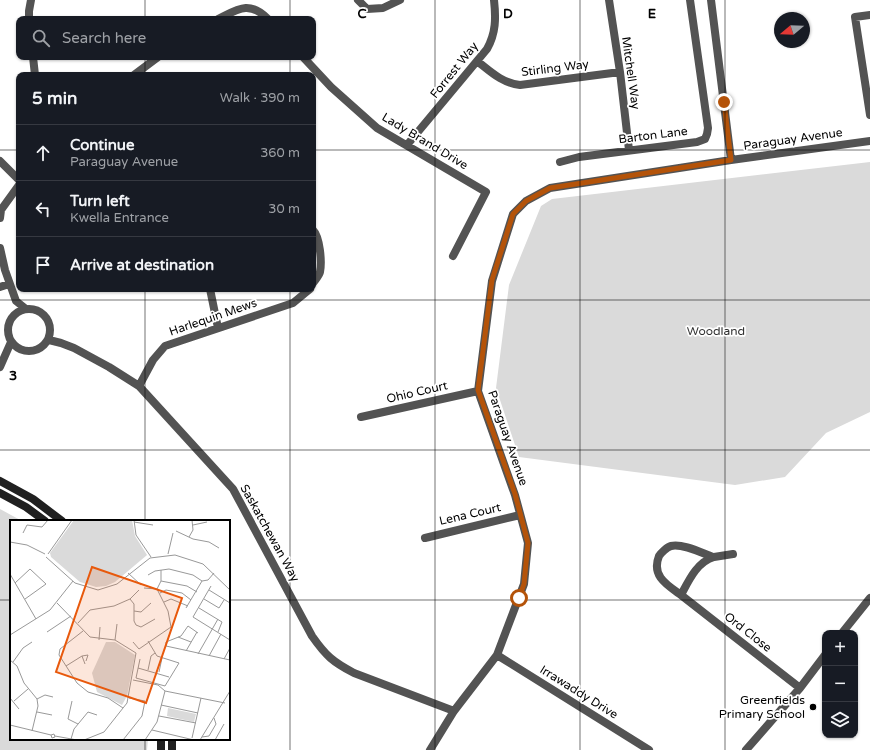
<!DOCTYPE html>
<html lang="en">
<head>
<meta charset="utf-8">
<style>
  body { margin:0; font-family:"Varela Round",sans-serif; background:#242831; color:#f1f3f6 }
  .controls { position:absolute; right:12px; bottom:12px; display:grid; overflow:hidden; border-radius:8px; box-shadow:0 1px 3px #0004 }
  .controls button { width:36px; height:36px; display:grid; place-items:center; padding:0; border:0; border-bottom:1px solid #363941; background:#171b24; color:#f1f3f6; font:20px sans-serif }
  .compass { position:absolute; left:774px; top:12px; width:36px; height:36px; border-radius:50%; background:#171b24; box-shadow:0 1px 3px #0004; rotate:251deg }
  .stop { position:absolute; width:12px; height:12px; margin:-9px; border:3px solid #b45309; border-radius:50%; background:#fff }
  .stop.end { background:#b45309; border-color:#fff; box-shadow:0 1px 4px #0008 }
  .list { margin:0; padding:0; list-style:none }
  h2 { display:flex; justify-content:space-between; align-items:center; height:52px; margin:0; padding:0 16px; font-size:17px }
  h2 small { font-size:13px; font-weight:400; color:#9ea1a6 }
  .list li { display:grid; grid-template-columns:26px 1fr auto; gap:12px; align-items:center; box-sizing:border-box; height:56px; padding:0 16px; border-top:1px solid #363941 }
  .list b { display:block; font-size:15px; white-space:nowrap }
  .list p { margin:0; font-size:13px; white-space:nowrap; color:#9ea1a6 }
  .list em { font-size:13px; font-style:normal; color:#9ea1a6 }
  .icon { flex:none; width:22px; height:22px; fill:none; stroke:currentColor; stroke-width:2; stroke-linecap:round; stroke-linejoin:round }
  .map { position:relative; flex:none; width:870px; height:750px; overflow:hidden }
  .search { position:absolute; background:#171b24; box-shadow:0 1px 3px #0004; left:16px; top:16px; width:300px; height:44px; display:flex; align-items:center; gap:10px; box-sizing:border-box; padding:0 14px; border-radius:8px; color:#9ea1a6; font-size:15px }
  .panel { position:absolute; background:#171b24; box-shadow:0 1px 3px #0004; left:16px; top:72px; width:300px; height:220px; border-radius:8px }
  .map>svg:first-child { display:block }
</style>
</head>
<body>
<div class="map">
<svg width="870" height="750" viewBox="0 0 870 750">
  <rect width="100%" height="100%" fill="#fff"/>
  <path fill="#dadada" d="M 870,162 L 870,412 L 826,433 L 785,477 L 735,485 L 519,457 L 496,388 L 509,285 L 541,206 L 552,199 Z
    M 0,509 L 22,521 L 11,521 L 11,739 L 148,739 L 147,750 L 0,750 Z"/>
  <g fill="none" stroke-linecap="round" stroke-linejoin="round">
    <path stroke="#535353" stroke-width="8" d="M 358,0 L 367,9 L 383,8 L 400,0
      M 609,0 L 620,72 L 629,150
      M 711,0 L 731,160
      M 870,15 L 855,17 L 870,115
      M 29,19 L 29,11 L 31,0
      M 218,19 C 238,9 249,0 268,19
      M 33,57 L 35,75
      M 303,57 L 331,87 L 377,128 L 486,192 L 453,256
      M 477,61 C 491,72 502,83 520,85 L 620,72
      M 134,75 L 158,57
      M 407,145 L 487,49 C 496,33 496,18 494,0
      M 0,161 L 19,180
      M 560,162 L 579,157 L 697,142 L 705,139 L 707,134 L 708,128 L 690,0
      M 0,218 L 1,210 L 19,185
      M 313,230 C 320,237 322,262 320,272 C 319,276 315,280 313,283
      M 0,248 L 5,270 L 16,301 L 26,309
      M 0,287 L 9,284
      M 210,289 L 218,328
      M8 330a21 21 0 1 1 42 0a21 21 0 1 1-42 0Z
      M 49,340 L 61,343 L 74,348 L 109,367 L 139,386 L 233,489 L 312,636 C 326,656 333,662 354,673 L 454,711
      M 0,367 L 11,342
      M 139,386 L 153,360 L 165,346 L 293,303 L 310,289
      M 361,417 L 478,391
      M 425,538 L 520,515
      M 733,554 C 727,555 720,556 714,557 C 697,562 689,580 681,595 L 800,688
      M 681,595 C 667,585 651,576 659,556 C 661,553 667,547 671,546 C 682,543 702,553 713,557
      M 842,633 L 870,598
      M 497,655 L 649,750
      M 430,750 L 454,711 L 497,655 L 524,584 L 528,543 L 515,495 L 478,391 L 492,281 L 513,214 L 526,201 L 550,188 L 731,160 L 870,141
      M 746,750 L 800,688 L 825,655"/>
    <path stroke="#202020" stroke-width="8" d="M 0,481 L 33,499 L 62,521
      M 0,493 L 26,507 L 45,521
      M 161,750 L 161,739
      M 172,750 L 172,739"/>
  </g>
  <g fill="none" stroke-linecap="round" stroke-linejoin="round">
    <path stroke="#b45309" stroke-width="5" d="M 519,598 L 524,584 L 528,543 L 515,494 L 478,390 L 492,280 L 513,214 L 526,201 L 550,188 L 731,160 L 724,102"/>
  </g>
  <path fill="none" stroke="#000" stroke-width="1" stroke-opacity="0.55" d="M 145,0 L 145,19M 290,0 L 290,19M 435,0 L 435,750M 580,0 L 580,750M 725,0 L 725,750M 145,57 L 145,75M 290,57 L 290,75M 0,150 L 19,150M 313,150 L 870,150M 145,289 L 145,521M 290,289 L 290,750M 0,300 L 870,300M 0,450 L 870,450M 0,600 L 11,600M 229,600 L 870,600M 145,739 L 145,750"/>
  <circle fill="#000" stroke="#fff" stroke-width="1.5" cx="813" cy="707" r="4"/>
  <g text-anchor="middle" stroke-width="3.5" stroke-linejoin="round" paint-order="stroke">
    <g font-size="12" fill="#000" stroke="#fff">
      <text transform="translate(555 68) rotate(-7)" y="4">Stirling Way</text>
      <text transform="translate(454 70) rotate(-51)" y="4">Forrest Way</text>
      <text transform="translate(631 73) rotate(82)" y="4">Mitchell Way</text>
      <text transform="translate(653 135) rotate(-7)" y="4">Barton Lane</text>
      <text transform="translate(793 139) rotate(-8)" y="4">Paraguay Avenue</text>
      <text transform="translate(425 141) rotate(31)" y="4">Lady Brand Drive</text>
      <text transform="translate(213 317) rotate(-19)" y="4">Harlequin Mews</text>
      <text transform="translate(417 392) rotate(-13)" y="4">Ohio Court</text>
      <text transform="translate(508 438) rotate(71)" y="4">Paraguay Avenue</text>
      <text transform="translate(470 514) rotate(-13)" y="4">Lena Court</text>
      <text transform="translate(270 533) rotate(61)" y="4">Saskatchewan Way</text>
      <text transform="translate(748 632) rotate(38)" y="4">Ord Close</text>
      <text transform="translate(579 692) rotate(32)" y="4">Irrawaddy Drive</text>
    </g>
    <g font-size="12" fill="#313131" stroke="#fff">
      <text x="716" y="335">Woodland</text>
    </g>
    <g font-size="12" fill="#000" stroke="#fff" text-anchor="end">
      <text x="805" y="704">Greenfields<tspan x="805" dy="14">Primary School</tspan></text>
    </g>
  </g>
  <g transform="translate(10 520)">
    <rect width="220" height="220" fill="#fff"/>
    <path d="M 64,0 L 122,0 L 125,16 L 137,35 L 105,62 L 96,66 L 86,67 L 70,62 L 41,37 L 40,33 ZM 96,122 L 105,122 L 125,135 L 117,176 L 112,185 L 87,172 L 82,153 ZM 158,188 L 186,194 L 184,202 L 157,196 Z" fill="#dadada"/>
    <path fill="none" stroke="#999" stroke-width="1" d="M 124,0 L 126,15 L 141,37M 124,2 L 143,5M 183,5 L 197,2M 166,11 L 183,19 L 199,22 L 209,28M 13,13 L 17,5 L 32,7 L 38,0M 179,17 L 183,10 L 182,0M 0,22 L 17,25 L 35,34M 38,34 L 62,0M 158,34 L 163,13M 36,37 L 65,63 L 88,70 L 107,64 L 140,38 L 165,35 L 193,44 L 220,70M 118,53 L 131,65M 0,54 L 26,99M 138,55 L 145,51 L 159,49 L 183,55 L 192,61 L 198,60 L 204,53M 151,61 L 177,66 L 187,72M 5,63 L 20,49 L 36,64 L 15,79M 201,66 L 183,97 L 220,120M 147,69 L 151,61 L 151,50M 199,70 L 220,83M 150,73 L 156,70 L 172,73 L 181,80M 120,79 L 124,84 L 124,101 L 126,105 L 131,107 L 145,99M 194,79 L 209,88 L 214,80M 154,82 L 161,79 L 178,86M 47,83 L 80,117 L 105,120 L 126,133 L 117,183 L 94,212 L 74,220M 176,88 L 192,61M 189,88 L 212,102 L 208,112M 124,91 L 131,92 L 141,83M 68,103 L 80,90 L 104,86 L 120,79 L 129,70M 73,111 L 50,129 L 49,135 L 67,163 L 78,172 L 98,178 L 113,188M 37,112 L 61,96M 188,113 L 178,106 L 171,116 L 156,122 L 156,126 L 220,140M 0,115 L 40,90 L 63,61M 168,117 L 181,122M 89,120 L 90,107M 105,120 L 107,104M 123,122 L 129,129 L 161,107 L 158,91 L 147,69 L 134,68M 176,131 L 187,112M 188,134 L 208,99M 72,136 L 78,135 L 76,141M 199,136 L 211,114M 130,139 L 126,158 L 155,166 L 169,143 L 147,136 L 138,121M 214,139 L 220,128M 0,140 L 7,146 L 14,163 L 27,179 L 28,186 L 22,211M 3,142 L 13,128 L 22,122M 56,146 L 72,136 L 75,144M 128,148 L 159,157M 138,150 L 141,136 L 145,133M 149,152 L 152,138M 123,160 L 148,165 L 155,171 L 215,183M 0,178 L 9,189M 27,179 L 35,175 L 43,177M 4,181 L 18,169M 62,181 L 58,199 L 68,204M 151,185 L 188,193M 27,192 L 42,195M 149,196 L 186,203M 0,205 L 41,215M 142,210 L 184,220M 41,215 L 44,214 L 45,217 L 42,218 ZM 45,216 L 67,220M 192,217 L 199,216 L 206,204 L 204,198M 182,218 L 191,178M 61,219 L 64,209 L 78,192 L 87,195M 113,220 L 132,196 L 135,181 L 119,178M 135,220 L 147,202 L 155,171M 190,220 L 220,171M 205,220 L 214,204"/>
    <path fill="#e8590c" fill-opacity="0.15" stroke="#e8590c" stroke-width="2" d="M 82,47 L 172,78 L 136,183 L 46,152 Z"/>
    <rect width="220" height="220" fill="none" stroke="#000" stroke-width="2"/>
  </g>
  <g font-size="13" text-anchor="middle" font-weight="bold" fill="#000" stroke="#fff" stroke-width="3.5" stroke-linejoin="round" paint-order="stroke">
    <text x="362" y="18">C</text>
    <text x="508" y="18">D</text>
    <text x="652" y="18">E</text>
    <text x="13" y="380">3</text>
  </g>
</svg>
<div class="controls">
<button>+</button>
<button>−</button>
<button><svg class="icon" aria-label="layers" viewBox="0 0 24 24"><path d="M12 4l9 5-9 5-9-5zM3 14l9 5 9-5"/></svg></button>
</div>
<svg class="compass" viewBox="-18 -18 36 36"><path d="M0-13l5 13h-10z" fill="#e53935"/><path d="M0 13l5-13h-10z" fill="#9ea1a6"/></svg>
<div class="stop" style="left:519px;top:598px"></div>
<div class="stop end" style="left:724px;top:102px"></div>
<div class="search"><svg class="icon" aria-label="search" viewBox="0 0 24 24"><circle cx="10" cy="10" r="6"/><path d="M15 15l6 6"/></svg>Search here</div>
<section class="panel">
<h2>5 min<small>Walk · 390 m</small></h2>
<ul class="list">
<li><svg class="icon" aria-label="ahead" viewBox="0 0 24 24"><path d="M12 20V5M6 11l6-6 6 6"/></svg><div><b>Continue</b><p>Paraguay Avenue</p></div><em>360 m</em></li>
<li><svg class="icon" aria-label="left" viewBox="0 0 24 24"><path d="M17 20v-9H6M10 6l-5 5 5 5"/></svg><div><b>Turn left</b><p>Kwella Entrance</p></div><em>30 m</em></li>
<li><svg class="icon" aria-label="arrive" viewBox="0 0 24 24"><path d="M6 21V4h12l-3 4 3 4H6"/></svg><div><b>Arrive at destination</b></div></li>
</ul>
</section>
</div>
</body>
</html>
